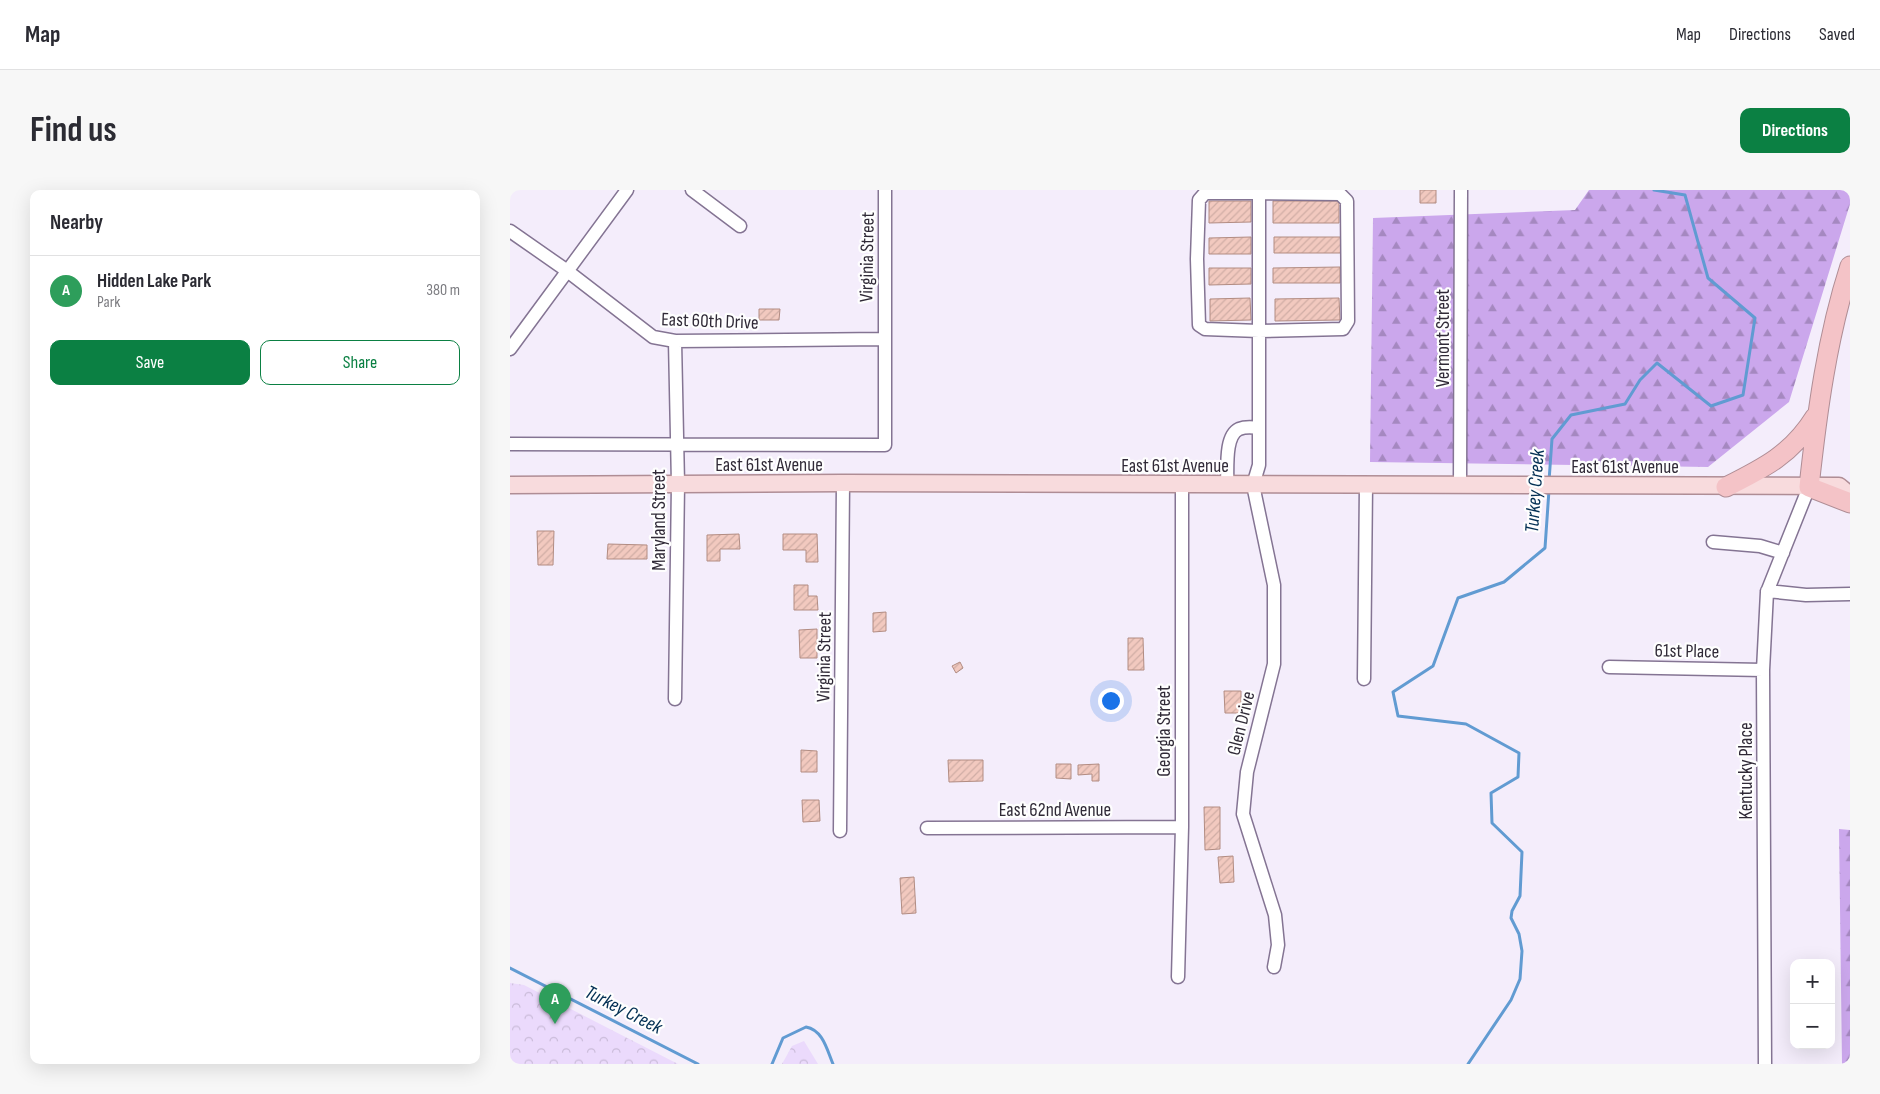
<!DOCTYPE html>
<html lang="en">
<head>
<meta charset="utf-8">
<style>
  body { margin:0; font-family:"Sofia Sans Condensed",sans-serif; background:#f7f7f7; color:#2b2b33 }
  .controls { position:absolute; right:15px; bottom:15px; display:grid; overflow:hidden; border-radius:10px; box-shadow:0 5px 20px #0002 }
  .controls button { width:45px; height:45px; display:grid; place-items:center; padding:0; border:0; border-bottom:1px solid #e1e1e2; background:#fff; color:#2b2b33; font:25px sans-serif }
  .you { position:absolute; left:600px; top:510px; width:18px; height:18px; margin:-12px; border:4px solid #fff; border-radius:50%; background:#1a73e8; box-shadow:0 0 0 8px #1a73e833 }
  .badge { display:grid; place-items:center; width:32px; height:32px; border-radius:50%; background:#0b8043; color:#fff; font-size:16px; font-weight:700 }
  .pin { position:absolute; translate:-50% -41px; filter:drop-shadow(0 1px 2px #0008) }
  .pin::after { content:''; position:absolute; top:26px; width:18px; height:15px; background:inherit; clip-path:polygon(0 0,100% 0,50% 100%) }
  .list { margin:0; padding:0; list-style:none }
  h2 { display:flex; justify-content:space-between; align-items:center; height:65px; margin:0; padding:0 20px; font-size:21px }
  h2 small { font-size:16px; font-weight:400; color:#7c7c81 }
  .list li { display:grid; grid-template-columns:32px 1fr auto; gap:15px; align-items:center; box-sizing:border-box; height:70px; padding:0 20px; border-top:1px solid #e1e1e2 }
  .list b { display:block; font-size:19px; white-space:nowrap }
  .list p { margin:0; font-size:16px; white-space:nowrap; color:#7c7c81 }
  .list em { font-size:16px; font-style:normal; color:#7c7c81 }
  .actions { display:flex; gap:10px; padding:15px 20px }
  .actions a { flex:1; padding:11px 0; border:1px solid #0b8043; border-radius:10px; text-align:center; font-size:18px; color:#0b8043 }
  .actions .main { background:#0b8043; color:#fff }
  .map { position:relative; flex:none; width:1340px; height:874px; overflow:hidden; border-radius:10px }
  header { display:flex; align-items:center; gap:30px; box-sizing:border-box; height:70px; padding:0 25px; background:#fff; border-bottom:1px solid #e1e1e2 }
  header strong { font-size:24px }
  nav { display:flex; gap:28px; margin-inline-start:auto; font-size:18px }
  .intro { display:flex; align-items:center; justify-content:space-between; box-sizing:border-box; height:120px; padding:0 30px }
  h1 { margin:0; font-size:35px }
  .button { padding:12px 22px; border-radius:10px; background:#0b8043; color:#fff; font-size:18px; font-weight:700 }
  main { display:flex; gap:30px; padding:0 30px }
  aside { flex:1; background:#fff; border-radius:10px; box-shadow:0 5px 20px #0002 }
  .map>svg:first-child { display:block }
</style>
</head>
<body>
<header>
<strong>Map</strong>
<nav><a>Map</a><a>Directions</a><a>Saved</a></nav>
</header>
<div class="intro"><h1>Find us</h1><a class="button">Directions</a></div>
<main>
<aside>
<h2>Nearby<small></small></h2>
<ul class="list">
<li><span class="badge" style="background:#2e9e5b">A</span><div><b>Hidden Lake Park</b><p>Park</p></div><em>380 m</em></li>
</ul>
<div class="actions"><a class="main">Save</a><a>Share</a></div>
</aside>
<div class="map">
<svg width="1340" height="874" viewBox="0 0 1340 874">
  <defs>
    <pattern id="forest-firs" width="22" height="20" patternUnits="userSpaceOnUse" patternTransform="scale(1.25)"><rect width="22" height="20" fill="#cba7ec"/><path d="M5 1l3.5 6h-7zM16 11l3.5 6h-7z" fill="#a588c0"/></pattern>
    <pattern id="park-crowns" width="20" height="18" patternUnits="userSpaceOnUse" patternTransform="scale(1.25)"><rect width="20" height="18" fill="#ebdafc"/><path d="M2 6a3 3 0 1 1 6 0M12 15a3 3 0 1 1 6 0" fill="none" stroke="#cabbd9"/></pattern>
    <pattern id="building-hatch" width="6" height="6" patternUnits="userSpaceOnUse" patternTransform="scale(1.25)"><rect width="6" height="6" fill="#f2c9bf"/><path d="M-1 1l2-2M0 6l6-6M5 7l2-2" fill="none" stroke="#d0ada5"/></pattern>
  </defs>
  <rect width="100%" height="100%" fill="#f4edfb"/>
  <path fill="url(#forest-firs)" d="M 1079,0 L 1340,0 L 1340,14 L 1279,212 L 1198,277 L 860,272 L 863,28 L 1065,20 Z
    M 1329,639 L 1340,640 L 1340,874 L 1332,874 Z"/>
  <path fill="url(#park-crowns)" d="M 0,793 L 14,795 L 168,874 L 0,874 Z
    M 294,851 L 308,874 L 272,874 L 282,856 Z"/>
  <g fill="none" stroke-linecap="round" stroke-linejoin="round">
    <path stroke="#619bd2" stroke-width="3" d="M 1039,291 L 1042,249 L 1061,225 L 1115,214 L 1130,190 L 1147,173 L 1201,216 L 1233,205 L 1245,128 L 1198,88 L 1175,5 L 1144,0
      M 0,778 L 188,874
      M 262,874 L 273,848 L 296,837 C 313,840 317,860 323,874
      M 958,874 L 1001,810 L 1010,789 L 1012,761 L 1009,744 L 1001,728 L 1002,721 L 1010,706 L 1012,662 L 982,633 L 981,603 L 1008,587 L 1009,563 L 956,534 L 888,526 L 883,502 L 923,476 L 948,408 L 994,392 L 1035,358 L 1039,300"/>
  </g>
  <path fill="url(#building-hatch)" stroke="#b28c82" d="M 910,0 L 926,0 L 926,13 L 910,13 Z
    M 699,11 L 741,11 L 741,32 L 699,33 Z
    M 763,11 L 829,11 L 829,33 L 763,33 Z
    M 741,47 L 741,64 L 699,64 L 699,48 Z
    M 764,47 L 831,47 L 831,63 L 764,63 Z
    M 830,77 L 830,93 L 763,93 L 763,78 Z
    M 699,78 L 741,78 L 741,94 L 699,95 Z
    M 740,108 L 741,130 L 700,131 L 700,109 Z
    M 829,108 L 830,130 L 765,131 L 765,109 Z
    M 249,119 L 270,119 L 269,130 L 249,130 Z
    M 27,341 L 44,341 L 43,375 L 28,375 Z
    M 229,344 L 230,359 L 210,359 L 210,371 L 197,371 L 197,345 Z
    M 273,344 L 307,344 L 308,372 L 296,372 L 296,360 L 273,360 Z
    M 98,354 L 137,355 L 137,369 L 97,369 Z
    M 284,395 L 298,395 L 298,406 L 307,406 L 308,420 L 284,420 Z
    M 376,422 L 376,441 L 363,442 L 363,423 Z
    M 307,439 L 307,468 L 290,468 L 289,440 Z
    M 618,448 L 633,448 L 634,480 L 618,480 Z
    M 450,472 L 453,478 L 446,483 L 442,476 Z
    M 714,501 L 731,501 L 731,523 L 715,523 Z
    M 291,560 L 307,561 L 307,582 L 291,582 Z
    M 438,570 L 473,570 L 473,591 L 439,592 Z
    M 546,574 L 561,574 L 561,589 L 546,588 Z
    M 589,574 L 589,591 L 582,591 L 582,584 L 568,585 L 568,575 Z
    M 292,610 L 309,610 L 310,631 L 293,632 Z
    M 694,617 L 710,617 L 710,659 L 695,660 Z
    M 723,666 L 724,692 L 710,693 L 708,667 Z
    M 404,687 L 406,723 L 392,724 L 390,688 Z"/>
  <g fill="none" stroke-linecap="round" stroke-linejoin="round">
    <g stroke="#847493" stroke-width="15">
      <path id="minor" d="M 182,0 L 230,36
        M 749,3 L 695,3 L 689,10 L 687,69 L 689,135 L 695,139 L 749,141 L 833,139 L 838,131 L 837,11 L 830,4 L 749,3 L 749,275 L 743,295 L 764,395 L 764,474 L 737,582 L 733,624 L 765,725 L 768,755 L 764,777
        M 0,41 L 56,80 L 143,147 L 165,151 L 374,149
        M 165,151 L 168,294 L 165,509
        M 0,159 L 117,0
        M 0,254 L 375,255 L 375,0
        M 717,295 C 718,280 714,246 729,239 C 736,236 743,237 749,238
        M 950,295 L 951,0
        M 1203,352 L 1250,356 L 1273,363
        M 1257,401 L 1296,405 L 1340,404
        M 1099,477 L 1253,480
        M 854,489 L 856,295
        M 417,638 L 672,637
        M 330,641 L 333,293
        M 668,787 L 672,637 L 672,295
        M 1255,874 L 1253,480 L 1257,402 L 1299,297"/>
    </g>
    <g stroke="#af8d95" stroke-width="19">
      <path id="major" d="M 0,295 L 333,293 L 1329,296 L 1340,305"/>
    </g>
    <g stroke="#af8d95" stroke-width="21">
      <path id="highway" d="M 1340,76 C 1317,147 1307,223 1299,297 L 1340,313
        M 1216,297 C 1254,278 1282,264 1305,227"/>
    </g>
    <use href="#minor" stroke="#fff" stroke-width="12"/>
    <use href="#major" stroke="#f8dbdd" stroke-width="16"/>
    <use href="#highway" stroke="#f4c3c7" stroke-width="19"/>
  </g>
  <g text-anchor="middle" stroke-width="4.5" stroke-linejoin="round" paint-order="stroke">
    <g font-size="19" fill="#302a37" stroke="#fefefe">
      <text transform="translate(356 67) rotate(-89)" y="7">Virginia Street</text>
      <text transform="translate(200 130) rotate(2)" y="7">East 60th Drive</text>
      <text transform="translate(932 148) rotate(-90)" y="7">Vermont Street</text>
      <text x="259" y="281">East 61st Avenue</text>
      <text x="665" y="282">East 61st Avenue</text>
      <text x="1115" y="283">East 61st Avenue</text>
      <text transform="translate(148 330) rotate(-90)" y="7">Maryland Street</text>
      <text transform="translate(1177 460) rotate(1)" y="7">61st Place</text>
      <text transform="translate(313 467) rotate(-89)" y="7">Virginia Street</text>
      <text transform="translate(730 533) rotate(-76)" y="7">Glen Drive</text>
      <text transform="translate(653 541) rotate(-90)" y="7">Georgia Street</text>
      <text transform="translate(1235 581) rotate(-90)" y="7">Kentucky Place</text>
      <text x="545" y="626">East 62nd Avenue</text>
    </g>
    <g font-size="20" font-style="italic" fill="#022f53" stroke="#fefefe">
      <text transform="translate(1024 301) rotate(-86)" y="7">Turkey Creek</text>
      <text transform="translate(114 819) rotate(27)" y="7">Turkey Creek</text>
    </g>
  </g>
</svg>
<div class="controls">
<button>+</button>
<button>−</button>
</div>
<div class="you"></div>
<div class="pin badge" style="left:45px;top:834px;background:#2e9e5b">A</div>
</div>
</main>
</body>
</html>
